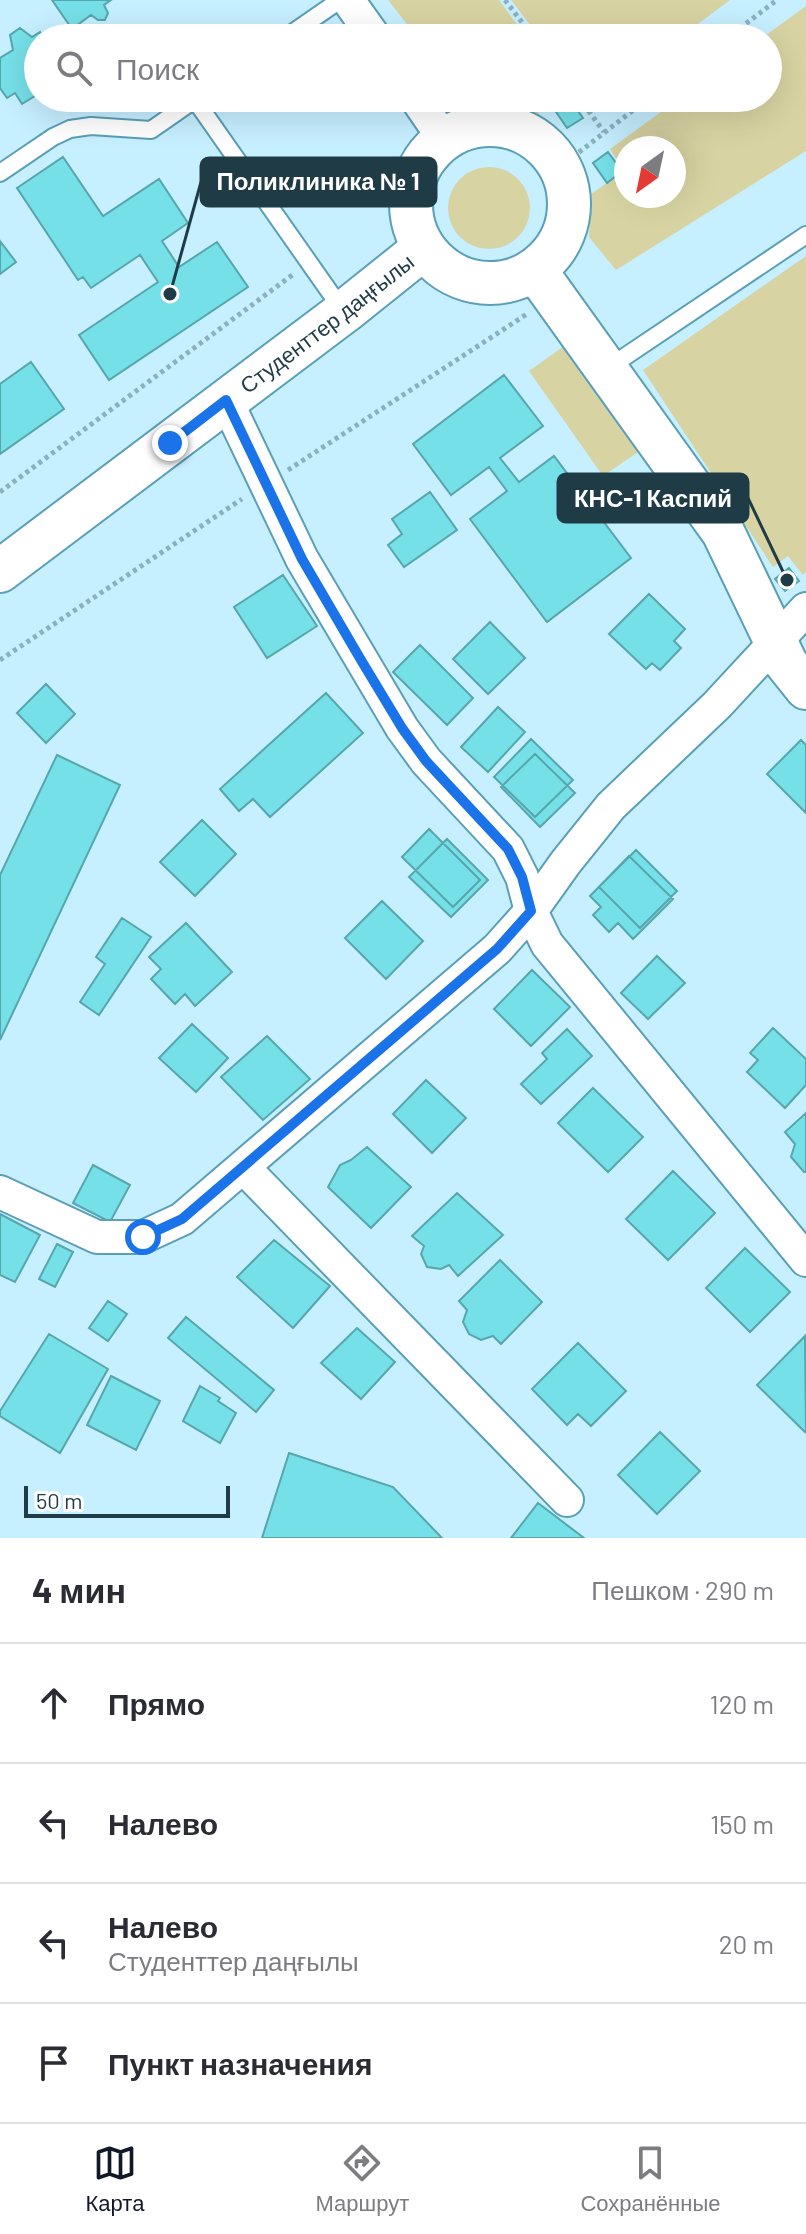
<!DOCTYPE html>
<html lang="ru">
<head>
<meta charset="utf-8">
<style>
  body { margin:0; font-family:Barlow,sans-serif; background:#f2f2f3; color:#2b2b33 }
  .compass { position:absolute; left:614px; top:136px; width:72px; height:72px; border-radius:50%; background:#fff; box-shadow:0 8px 32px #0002; rotate:213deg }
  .scale { position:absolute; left:24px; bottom:20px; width:206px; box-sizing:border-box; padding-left:8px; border:4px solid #1f3c46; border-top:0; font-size:22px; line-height:28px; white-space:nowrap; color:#1f3c46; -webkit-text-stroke:6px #fff; paint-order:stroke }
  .stop { position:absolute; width:24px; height:24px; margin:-18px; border:6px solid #1a73e8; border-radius:50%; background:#fff }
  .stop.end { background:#1a73e8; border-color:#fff; box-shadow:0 2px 8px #0008 }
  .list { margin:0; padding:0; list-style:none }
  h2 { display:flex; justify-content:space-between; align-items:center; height:104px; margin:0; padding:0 32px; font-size:34px }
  h2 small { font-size:26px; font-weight:400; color:#7c7c81 }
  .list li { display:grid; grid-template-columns:52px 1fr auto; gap:24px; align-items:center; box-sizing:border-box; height:120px; padding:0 32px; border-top:2px solid #e1e1e2 }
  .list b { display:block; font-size:30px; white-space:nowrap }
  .list p { margin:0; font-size:26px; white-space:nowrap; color:#7c7c81 }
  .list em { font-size:26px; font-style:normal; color:#7c7c81 }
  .icon { flex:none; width:44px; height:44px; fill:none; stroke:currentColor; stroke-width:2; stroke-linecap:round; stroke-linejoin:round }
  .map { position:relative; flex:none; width:806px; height:1538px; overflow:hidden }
  .search { position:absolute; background:#fff; box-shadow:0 8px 32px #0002; left:24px; right:24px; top:24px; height:88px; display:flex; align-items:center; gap:20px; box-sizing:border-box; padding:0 28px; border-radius:44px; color:#7c7c81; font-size:30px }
  .sheet { height:584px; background:#fff }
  nav { display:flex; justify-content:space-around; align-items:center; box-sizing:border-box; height:112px; border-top:2px solid #e1e1e2; background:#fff; font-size:22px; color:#7c7c81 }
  nav a { display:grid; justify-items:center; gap:4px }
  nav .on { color:#111827 }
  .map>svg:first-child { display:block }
</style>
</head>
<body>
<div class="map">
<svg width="806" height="1538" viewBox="0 0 806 1538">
  <rect width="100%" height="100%" fill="#c6efff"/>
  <path fill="#d8d3a2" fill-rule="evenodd" d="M 388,0 L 499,0 L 527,38 L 418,38 Z
    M 511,0 L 730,0 L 679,38 L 540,38 Z
    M 806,6 L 806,151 L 616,270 L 589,237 L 591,194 L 624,171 L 610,149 L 680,98 L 768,98 L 768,38 L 762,38 ZM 626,148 L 674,148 L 674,196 L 626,196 Z
    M 475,98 L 561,98 L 537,114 C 517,104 496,106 475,98 Z
    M448 208a41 41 0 1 1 82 0a41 41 0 1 1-82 0Z
    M 806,256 L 806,572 L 803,575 L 788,556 L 773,567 L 643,370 Z
    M 564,346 L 638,452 L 603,476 L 529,371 Z"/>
  <path fill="#76e0e9" stroke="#56a6ac" stroke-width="2" d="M 52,0 L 111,0 L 104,5 L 108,13 L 105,20 L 98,20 L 91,15 L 72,29 Z
    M 20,28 L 32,37 L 40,32 L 43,38 L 38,38 L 38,94 L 22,104 L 15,93 L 7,98 L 0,88 L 0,58 L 13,50 L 10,35 Z
    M 569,98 L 583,118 L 567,128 L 554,109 Z
    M 608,152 L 622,171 L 607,183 L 593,163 Z
    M 63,157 L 103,216 L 159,179 L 188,223 L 162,241 L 179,267 L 217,242 L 248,287 L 109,380 L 79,335 L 158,282 L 140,255 L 91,288 L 83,277 L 78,280 L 17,188 Z
    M 0,241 L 16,262 L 0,274 Z
    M 31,362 L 64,409 L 0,454 L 0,384 Z
    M 504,375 L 543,426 L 500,458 L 519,482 L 554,456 L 631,558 L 547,622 L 470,519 L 507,491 L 489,467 L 451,495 L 413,444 Z
    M 430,492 L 457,530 L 404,567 L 388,545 L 402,534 L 392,519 Z
    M 789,568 L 799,581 L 785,591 L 775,579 Z
    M 283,575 L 317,626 L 267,658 L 234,607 Z
    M 649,594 L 685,629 L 674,641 L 681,648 L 660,670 L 652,663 L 646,669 L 609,634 Z
    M 490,622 L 525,658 L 488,694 L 453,659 Z
    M 420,645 L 473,698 L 447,725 L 393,672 Z
    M 46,684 L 75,714 L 46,743 L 17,713 Z
    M 326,693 L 363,733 L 270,817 L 253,799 L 239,811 L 220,789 Z
    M 498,707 L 525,732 L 488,772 L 461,747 Z
    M 531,739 L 573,780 L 535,817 L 494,777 Z
    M 801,740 L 806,745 L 806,813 L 767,774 Z
    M 535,754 L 575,793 L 540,827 L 501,787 Z
    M 57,755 L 120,785 L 0,1040 L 0,875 Z
    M 202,820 L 236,854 L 195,896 L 160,862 Z
    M 429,829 L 480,880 L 453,907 L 402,857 Z
    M 447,839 L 488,880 L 451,917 L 409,877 Z
    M 636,850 L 677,891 L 640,928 L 599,887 Z
    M 629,856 L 673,899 L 633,939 L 618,923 L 609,932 L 593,915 L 601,907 L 590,896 Z
    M 382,901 L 423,941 L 386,979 L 345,938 Z
    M 122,918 L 151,937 L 99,1015 L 80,1002 L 105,964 L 96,957 Z
    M 186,923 L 232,972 L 195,1006 L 185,994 L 175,1004 L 151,979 L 161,969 L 149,957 Z
    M 657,956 L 685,983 L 648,1019 L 621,993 Z
    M 532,970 L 570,1007 L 531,1046 L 494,1009 Z
    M 192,1024 L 228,1058 L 196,1092 L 159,1058 Z
    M 773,1028 L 806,1059 L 806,1085 L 785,1108 L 747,1072 L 758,1060 L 750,1053 Z
    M 567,1029 L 592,1056 L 541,1104 L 521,1084 L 547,1059 L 542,1053 Z
    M 267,1036 L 310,1079 L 263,1120 L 221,1077 Z
    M 426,1080 L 466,1118 L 432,1153 L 393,1114 Z
    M 593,1088 L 643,1137 L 608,1172 L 558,1123 Z
    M 806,1113 L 806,1172 L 804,1172 L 791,1157 L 795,1144 L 785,1132 Z
    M 367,1147 L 411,1187 L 371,1228 L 328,1187 L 340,1165 L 351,1160 Z
    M 93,1165 L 130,1185 L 110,1222 L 73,1203 Z
    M 673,1171 L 715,1213 L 668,1260 L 626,1219 Z
    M 457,1193 L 503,1235 L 458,1276 L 449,1265 L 441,1269 L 427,1267 L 421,1254 L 424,1246 L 412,1236 Z
    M 0,1214 L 40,1235 L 15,1282 L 0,1275 Z
    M 274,1240 L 330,1286 L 293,1328 L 237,1277 Z
    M 57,1244 L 73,1252 L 55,1287 L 39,1279 Z
    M 745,1248 L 790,1292 L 750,1332 L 706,1288 Z
    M 500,1260 L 542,1302 L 501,1344 L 493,1336 L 481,1340 L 469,1334 L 463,1322 L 467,1310 L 459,1301 Z
    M 108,1301 L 127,1314 L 108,1341 L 89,1328 Z
    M 186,1317 L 274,1390 L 256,1412 L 168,1338 Z
    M 357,1328 L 395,1362 L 361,1399 L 321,1363 Z
    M 49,1334 L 108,1369 L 60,1453 L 0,1416 L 0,1411 Z
    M 805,1336 L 806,1431 L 805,1432 L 757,1385 Z
    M 578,1343 L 626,1391 L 591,1426 L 578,1414 L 567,1425 L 532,1389 Z
    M 111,1376 L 160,1401 L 136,1450 L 87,1425 Z
    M 200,1386 L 220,1398 L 218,1401 L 236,1413 L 220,1443 L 183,1421 Z
    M 660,1432 L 700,1471 L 657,1514 L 618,1475 Z
    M 289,1453 L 393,1487 L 442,1538 L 262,1538 Z
    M 538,1503 L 584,1538 L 511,1538 Z"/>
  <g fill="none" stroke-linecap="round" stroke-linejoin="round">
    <g stroke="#5a9fb7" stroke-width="20">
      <path id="service" d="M 285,38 L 340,0
        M 195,100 L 343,311
        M 0,173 L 53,137 L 70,129 L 91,126 L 151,130 L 197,98
        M 608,368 L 806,235"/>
    </g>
    <g stroke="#5a9fb7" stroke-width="36">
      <path id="minor" d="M 348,0 L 375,38
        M 416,98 L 444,139
        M 226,400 L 302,559 L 402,728 L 426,761 L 508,849 L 522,877 L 531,911 L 547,944 L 806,1260
        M 244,1168 L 567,1500
        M 0,1192 L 97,1237 L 143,1237 L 182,1219 L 497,949 L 531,911 L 566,862 L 611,806 L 717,705 L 806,609"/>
    </g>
    <g stroke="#5a9fb7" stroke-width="46">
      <g id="tertiary">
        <circle cx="490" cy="204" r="79"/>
        <path d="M 535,270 L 723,532 L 786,663 L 806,688"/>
        <path id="s1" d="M 0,571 L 344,312 L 424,248"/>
      </g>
    </g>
    <path stroke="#8cb1be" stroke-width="5" stroke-dasharray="4 4" stroke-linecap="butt" d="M 505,0 L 534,38
      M 727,38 L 777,0
      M 579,98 L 604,132
      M 560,167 L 649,98
      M 288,470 L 527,314
      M 0,492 L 295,273
      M 0,660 L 242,499"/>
    <use href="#service" stroke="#fff" stroke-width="16"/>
    <use href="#minor" stroke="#fff" stroke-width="32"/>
    <use href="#tertiary" stroke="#fff" stroke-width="42"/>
  </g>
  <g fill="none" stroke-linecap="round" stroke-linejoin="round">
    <path stroke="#1a73e8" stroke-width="10" d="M 143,1237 L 182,1219 L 497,949 L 531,911 L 522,877 L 508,849 L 426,761 L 402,728 L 361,660 L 302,559 L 226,400 L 170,443"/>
  </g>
  <g text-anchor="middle" stroke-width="6" stroke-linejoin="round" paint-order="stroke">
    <g font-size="22" fill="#1f3c46" stroke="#fff">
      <text dy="8" stroke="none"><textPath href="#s1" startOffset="410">Студенттер даңғылы</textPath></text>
    </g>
  </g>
  <path fill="none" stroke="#1f3c46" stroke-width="3" d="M170 294L201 182M787 580L748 498"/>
  <g fill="#1f3c46" stroke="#fff" stroke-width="3">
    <circle cx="170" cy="294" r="8"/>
    <circle cx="787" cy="580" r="8"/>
  </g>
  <g fill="#1f3c46" stroke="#1f3c46" stroke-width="3">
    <rect x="201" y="158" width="235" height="48" rx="8"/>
    <rect x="558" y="474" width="190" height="48" rx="8"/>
  </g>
  <g font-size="24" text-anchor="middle" font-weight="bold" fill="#fff">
    <text x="318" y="190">Поликлиника № 1</text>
    <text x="653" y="507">КНС-1 Каспий</text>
  </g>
</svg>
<svg class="compass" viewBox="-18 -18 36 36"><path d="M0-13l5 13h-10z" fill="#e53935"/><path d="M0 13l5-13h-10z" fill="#7c7c81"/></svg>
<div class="scale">50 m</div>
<div class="stop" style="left:143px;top:1237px"></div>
<div class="stop end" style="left:170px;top:443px"></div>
<div class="search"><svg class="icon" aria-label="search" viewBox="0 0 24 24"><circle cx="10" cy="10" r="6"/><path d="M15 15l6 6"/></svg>Поиск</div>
</div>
<section class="sheet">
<h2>4 мин<small>Пешком · 290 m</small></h2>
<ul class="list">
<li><svg class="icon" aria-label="ahead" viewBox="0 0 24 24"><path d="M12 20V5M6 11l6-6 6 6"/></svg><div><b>Прямо</b></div><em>120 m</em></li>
<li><svg class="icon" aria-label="left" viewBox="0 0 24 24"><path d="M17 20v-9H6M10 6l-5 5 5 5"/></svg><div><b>Налево</b></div><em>150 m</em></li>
<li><svg class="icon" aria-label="left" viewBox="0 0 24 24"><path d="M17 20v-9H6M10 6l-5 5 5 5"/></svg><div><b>Налево</b><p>Студенттер даңғылы</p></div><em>20 m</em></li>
<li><svg class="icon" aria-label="arrive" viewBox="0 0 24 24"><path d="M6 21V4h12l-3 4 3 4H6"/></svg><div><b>Пункт назначения</b></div></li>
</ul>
</section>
<nav>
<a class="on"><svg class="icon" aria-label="map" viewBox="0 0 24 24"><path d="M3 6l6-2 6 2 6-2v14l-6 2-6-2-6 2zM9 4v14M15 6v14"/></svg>Карта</a>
<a><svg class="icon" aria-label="directions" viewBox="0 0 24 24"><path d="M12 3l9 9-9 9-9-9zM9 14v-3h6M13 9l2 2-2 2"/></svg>Маршрут</a>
<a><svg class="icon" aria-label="saved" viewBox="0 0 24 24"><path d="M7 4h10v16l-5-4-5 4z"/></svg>Сохранённые</a>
</nav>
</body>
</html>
